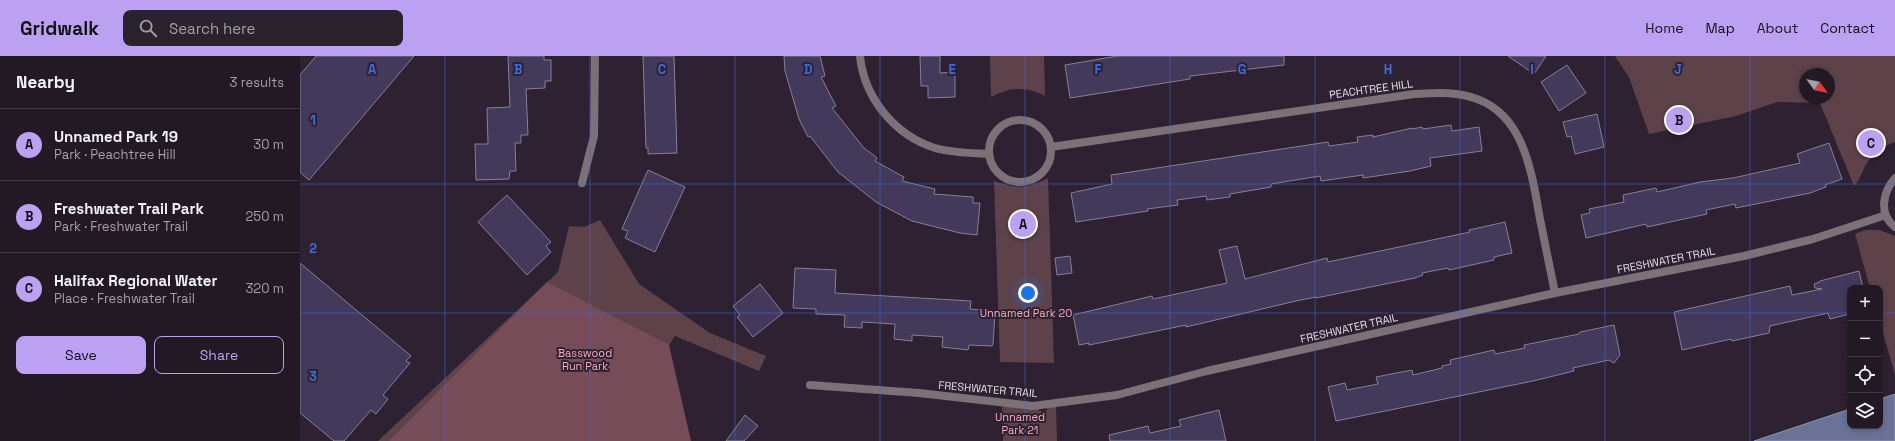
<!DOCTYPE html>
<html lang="en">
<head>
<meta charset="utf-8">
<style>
  body { margin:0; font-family:"Space Grotesk",sans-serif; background:#2a222d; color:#f1f3f6 }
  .controls { position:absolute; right:12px; bottom:12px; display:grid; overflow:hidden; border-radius:8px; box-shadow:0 2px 6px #0003 }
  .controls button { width:36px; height:36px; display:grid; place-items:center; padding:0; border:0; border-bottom:1px solid #3f3842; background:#221925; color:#f1f3f6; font:20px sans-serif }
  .compass { position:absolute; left:1499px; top:12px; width:36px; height:36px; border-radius:50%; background:#221925; box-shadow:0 2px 6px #0003; rotate:123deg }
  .you { position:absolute; left:728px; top:237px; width:14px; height:14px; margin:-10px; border:3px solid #fff; border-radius:50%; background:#1a73e8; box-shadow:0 0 0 6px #1a73e833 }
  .badge { display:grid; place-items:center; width:26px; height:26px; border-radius:50%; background:#bca0f2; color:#111; font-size:13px; font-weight:700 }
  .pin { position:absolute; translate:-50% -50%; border:2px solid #fff; box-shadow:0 1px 4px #0006 }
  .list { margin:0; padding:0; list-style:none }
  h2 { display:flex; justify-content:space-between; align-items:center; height:52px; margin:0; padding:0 16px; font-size:17px }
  h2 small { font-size:13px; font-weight:400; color:#a2a0a7 }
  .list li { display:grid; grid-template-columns:26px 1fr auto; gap:12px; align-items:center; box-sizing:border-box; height:72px; padding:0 16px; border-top:1px solid #3f3842 }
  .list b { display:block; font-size:15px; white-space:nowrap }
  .list p { margin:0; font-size:13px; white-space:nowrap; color:#a2a0a7 }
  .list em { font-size:13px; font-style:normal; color:#a2a0a7 }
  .actions { display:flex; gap:8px; padding:12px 16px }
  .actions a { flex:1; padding:9px 0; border:1px solid #bca0f2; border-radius:8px; text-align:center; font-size:14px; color:#bca0f2 }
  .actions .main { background:#bca0f2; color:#111 }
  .icon { flex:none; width:22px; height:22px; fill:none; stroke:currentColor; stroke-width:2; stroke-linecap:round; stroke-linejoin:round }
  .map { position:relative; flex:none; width:1595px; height:385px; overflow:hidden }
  header { display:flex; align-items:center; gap:24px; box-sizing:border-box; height:56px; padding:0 20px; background:#bca0f2; color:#111 }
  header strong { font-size:19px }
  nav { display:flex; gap:22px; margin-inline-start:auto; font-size:14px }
  .search { width:280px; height:36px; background:#2a222d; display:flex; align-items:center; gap:10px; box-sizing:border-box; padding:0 14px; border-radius:8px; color:#a2a0a7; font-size:15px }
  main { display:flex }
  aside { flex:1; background:#221925 }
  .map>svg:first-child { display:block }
</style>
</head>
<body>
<header>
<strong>Gridwalk</strong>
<div class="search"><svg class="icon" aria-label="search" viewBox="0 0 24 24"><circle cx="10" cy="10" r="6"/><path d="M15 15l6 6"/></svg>Search here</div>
<nav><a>Home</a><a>Map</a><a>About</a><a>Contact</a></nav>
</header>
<main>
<aside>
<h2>Nearby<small>3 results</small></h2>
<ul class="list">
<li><span class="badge">A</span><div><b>Unnamed Park 19</b><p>Park · Peachtree Hill</p></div><em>30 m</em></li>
<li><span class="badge">B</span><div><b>Freshwater Trail Park</b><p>Park · Freshwater Trail</p></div><em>250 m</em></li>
<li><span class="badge">C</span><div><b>Halifax Regional Water</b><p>Place · Freshwater Trail</p></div><em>320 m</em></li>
</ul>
<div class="actions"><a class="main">Save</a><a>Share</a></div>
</aside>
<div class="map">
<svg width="1595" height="385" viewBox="0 0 1595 385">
  <rect width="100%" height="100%" fill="#2e2131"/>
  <path fill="#5e424a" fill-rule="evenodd" d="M 690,0 L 744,0 L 745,40 C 726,30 709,31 691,41 Z
    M 1315,0 L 1595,0 L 1595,86 C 1582,90 1572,98 1565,110 C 1561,118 1560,124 1554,130 L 1520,47 L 1477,46 L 1436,60 L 1349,78 L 1329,21 ZM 1505,18 L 1529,18 L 1529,42 L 1505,42 Z
    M 748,122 L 754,307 L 700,306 L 694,125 C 716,133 727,133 748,122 Z
    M 300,164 L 339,228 L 410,277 L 466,300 L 459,315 L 375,280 L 369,289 L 357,385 L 78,385 L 258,216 L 269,170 L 284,171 Z
    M 1565,174 L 1579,174 L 1595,180 L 1595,319 L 1580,266 L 1580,232 L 1570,232 L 1555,178 Z
    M 702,349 L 739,351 L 739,355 L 747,355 L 747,351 L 756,350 L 757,385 L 703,385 Z"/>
  <path fill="#764c58" d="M 247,226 L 369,289 L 391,385 L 89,385 Z"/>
  <path fill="#6a7297" stroke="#8e91ae" d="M 1595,338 L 1595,385 L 1454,385 L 1550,353 L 1550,370 L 1580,370 L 1580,343 Z"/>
  <path fill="#43395a" stroke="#868096" d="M 16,0 L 114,0 L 9,124 L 0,116 L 0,19 Z
    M 208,0 L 244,0 L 244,4 L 251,4 L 251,25 L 245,25 L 245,32 L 226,33 L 228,79 L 221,79 L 221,87 L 215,87 L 216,115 L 210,115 L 209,123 L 176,124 L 175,88 L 188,88 L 187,52 L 210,51 Z
    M 343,0 L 374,0 L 377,97 L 348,98 L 348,92 L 346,92 Z
    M 484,0 L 520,0 L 525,20 L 521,21 L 536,50 L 532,52 L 564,92 L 577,102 L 575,105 L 604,121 L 602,125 L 635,133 L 634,138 L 673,141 L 673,147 L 680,147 L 677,179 L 660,177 L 612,165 L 576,146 L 538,116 L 510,80 L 508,81 L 499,63 L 485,15 Z
    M 620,0 L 640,0 L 640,17 L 655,16 L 655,41 L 628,42 L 628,30 L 621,30 Z
    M 817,0 L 984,0 L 984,9 L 890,20 L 890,23 L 770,42 L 765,9 Z
    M 1208,0 L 1246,0 L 1234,18 Z
    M 1267,9 L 1286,37 L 1259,55 L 1241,26 Z
    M 1297,58 L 1304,91 L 1275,98 L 1271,80 L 1267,81 L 1263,66 Z
    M 1151,69 L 1152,75 L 1179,71 L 1182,95 L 1130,102 L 1131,110 L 1110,115 L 1063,122 L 1063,119 L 1021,125 L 1020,120 L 971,128 L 971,131 L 930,138 L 930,141 L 907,144 L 906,140 L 877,144 L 878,149 L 847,153 L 848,155 L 776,166 L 771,137 L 812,128 L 811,119 L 1028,86 L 1029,90 L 1058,86 L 1057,81 L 1073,79 L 1073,81 L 1112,72 L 1112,73 L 1122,71 L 1123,73 Z
    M 1529,87 L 1542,123 L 1525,129 L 1526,131 L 1510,137 L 1436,152 L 1435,148 L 1406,154 L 1407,158 L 1347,171 L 1346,168 L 1286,182 L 1281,159 L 1290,157 L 1289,153 L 1324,146 L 1323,139 L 1356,132 L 1357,136 L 1400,126 L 1433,122 L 1500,107 L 1497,98 Z
    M 348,114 L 385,131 L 355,196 L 325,182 L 328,175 L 322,173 Z
    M 207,139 L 251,186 L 246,190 L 251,196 L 227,219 L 178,166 Z
    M 1205,166 L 1212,197 L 1194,201 L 1194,204 L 1149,214 L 1148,212 L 1122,217 L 1123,219 L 1115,222 L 1016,242 L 1016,241 L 996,245 L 886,271 L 886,269 L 789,289 L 789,287 L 779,289 L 773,259 L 852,240 L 853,243 L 927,227 L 919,194 L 937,190 L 945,223 L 1027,202 L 1028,206 L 1170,176 L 1169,174 Z
    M 770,200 L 772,217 L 757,219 L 755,202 Z
    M 0,207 L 111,300 L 106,305 L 110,307 L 83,339 L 88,343 L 76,358 L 71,354 L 44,385 L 34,385 L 0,357 Z
    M 495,212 L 536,214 L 535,237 L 671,245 L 670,253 L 684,254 L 684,257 L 695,258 L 693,288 L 692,290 L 669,289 L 668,294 L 642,291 L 643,281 L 612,279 L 612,285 L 594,283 L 595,268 L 562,266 L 562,272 L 544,271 L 545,259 L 516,258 L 516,253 L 493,252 Z
    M 1559,215 L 1563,232 L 1550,232 L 1550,258 L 1530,263 L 1528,257 L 1470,270 L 1469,277 L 1432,285 L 1431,283 L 1382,294 L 1374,256 L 1490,230 L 1492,239 L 1522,233 L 1515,232 L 1514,228 L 1520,226 L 1520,225 Z
    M 460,228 L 483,257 L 453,281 L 437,261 L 440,259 L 433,250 Z
    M 1314,269 L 1320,299 L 1314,307 L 1309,304 L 1273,312 L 1274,315 L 1233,325 L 1036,365 L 1028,331 L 1045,327 L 1047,334 L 1078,328 L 1076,321 L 1112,314 L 1113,319 L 1142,312 L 1142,310 L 1151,308 L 1150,304 L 1194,294 L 1195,298 L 1225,292 L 1224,289 L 1279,278 L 1280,276 Z
    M 919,354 L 926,385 L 810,385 L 809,379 L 848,370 L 850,377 L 881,370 L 879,364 Z
    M 445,359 L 458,370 L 444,385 L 426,385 Z"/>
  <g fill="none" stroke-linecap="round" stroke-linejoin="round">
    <path stroke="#7b7177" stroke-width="8" d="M 560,0 C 564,41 594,79 635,92 C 652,97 671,97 689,98
      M689 95a31 31 0 1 1 62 0a31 31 0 1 1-62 0Z
      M 751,91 L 1114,38 C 1135,37 1156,35 1177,43 C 1225,60 1232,119 1240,163 C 1245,188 1250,212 1255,237
      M 1595,122 C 1583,136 1578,158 1595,171
      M 282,127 L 294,80 L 295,0
      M 510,329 L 619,337 L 733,350 L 817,339 L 907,315 L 1255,237 L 1444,200 L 1513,183 L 1586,159"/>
  </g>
  <path fill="none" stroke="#446ada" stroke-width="1" stroke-opacity="0.55" d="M 145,0 L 145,385M 290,0 L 290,385M 435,0 L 435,385M 580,0 L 580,385M 725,0 L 725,385M 870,0 L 870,385M 1015,0 L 1015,385M 1160,0 L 1160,385M 1305,0 L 1305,385M 1450,0 L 1450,385M 0,128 L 1595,128M 0,257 L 1550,257M 1580,257 L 1595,257"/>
  <g text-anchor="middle" stroke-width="4" stroke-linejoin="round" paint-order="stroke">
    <g font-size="11" fill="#e2dae4" stroke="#2e2131">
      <text transform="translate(1071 33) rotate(-8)" y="4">PEACHTREE HILL</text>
      <text transform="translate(1366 204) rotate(-11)" y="4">FRESHWATER TRAIL</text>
      <text transform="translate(1049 272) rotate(-13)" y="4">FRESHWATER TRAIL</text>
      <text transform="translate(688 333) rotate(5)" y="4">FRESHWATER TRAIL</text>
    </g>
    <g font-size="11" fill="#f5acbf" stroke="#2e2131">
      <text x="726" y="261">Unnamed Park 20</text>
      <text x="285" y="301">Basswood<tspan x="285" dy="13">Run Park</tspan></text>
      <text x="720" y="365">Unnamed<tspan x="720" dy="13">Park 21</tspan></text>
    </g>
  </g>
  <g font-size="13" text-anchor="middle" font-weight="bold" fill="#446ada" stroke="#2e2131" stroke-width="4" stroke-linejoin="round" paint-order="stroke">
    <text x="72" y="18">A</text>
    <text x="218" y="18">B</text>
    <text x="362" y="18">C</text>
    <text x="508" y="18">D</text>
    <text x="652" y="18">E</text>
    <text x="798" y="18">F</text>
    <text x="942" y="18">G</text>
    <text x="1088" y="18">H</text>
    <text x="1232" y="18">I</text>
    <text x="1378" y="18">J</text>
    <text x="13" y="69">1</text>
    <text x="13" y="197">2</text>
    <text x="13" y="325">3</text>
  </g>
</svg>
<div class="controls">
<button>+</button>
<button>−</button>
<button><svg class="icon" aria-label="locate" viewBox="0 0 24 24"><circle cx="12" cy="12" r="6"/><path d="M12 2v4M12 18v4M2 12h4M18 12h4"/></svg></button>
<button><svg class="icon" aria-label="layers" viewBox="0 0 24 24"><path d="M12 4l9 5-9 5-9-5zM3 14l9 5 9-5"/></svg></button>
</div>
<svg class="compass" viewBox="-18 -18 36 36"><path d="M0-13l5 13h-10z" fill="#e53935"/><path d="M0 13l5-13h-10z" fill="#a2a0a7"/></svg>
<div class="you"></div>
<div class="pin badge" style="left:723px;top:168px">A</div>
<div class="pin badge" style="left:1379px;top:64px">B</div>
<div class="pin badge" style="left:1571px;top:87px">C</div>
</div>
</main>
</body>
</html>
